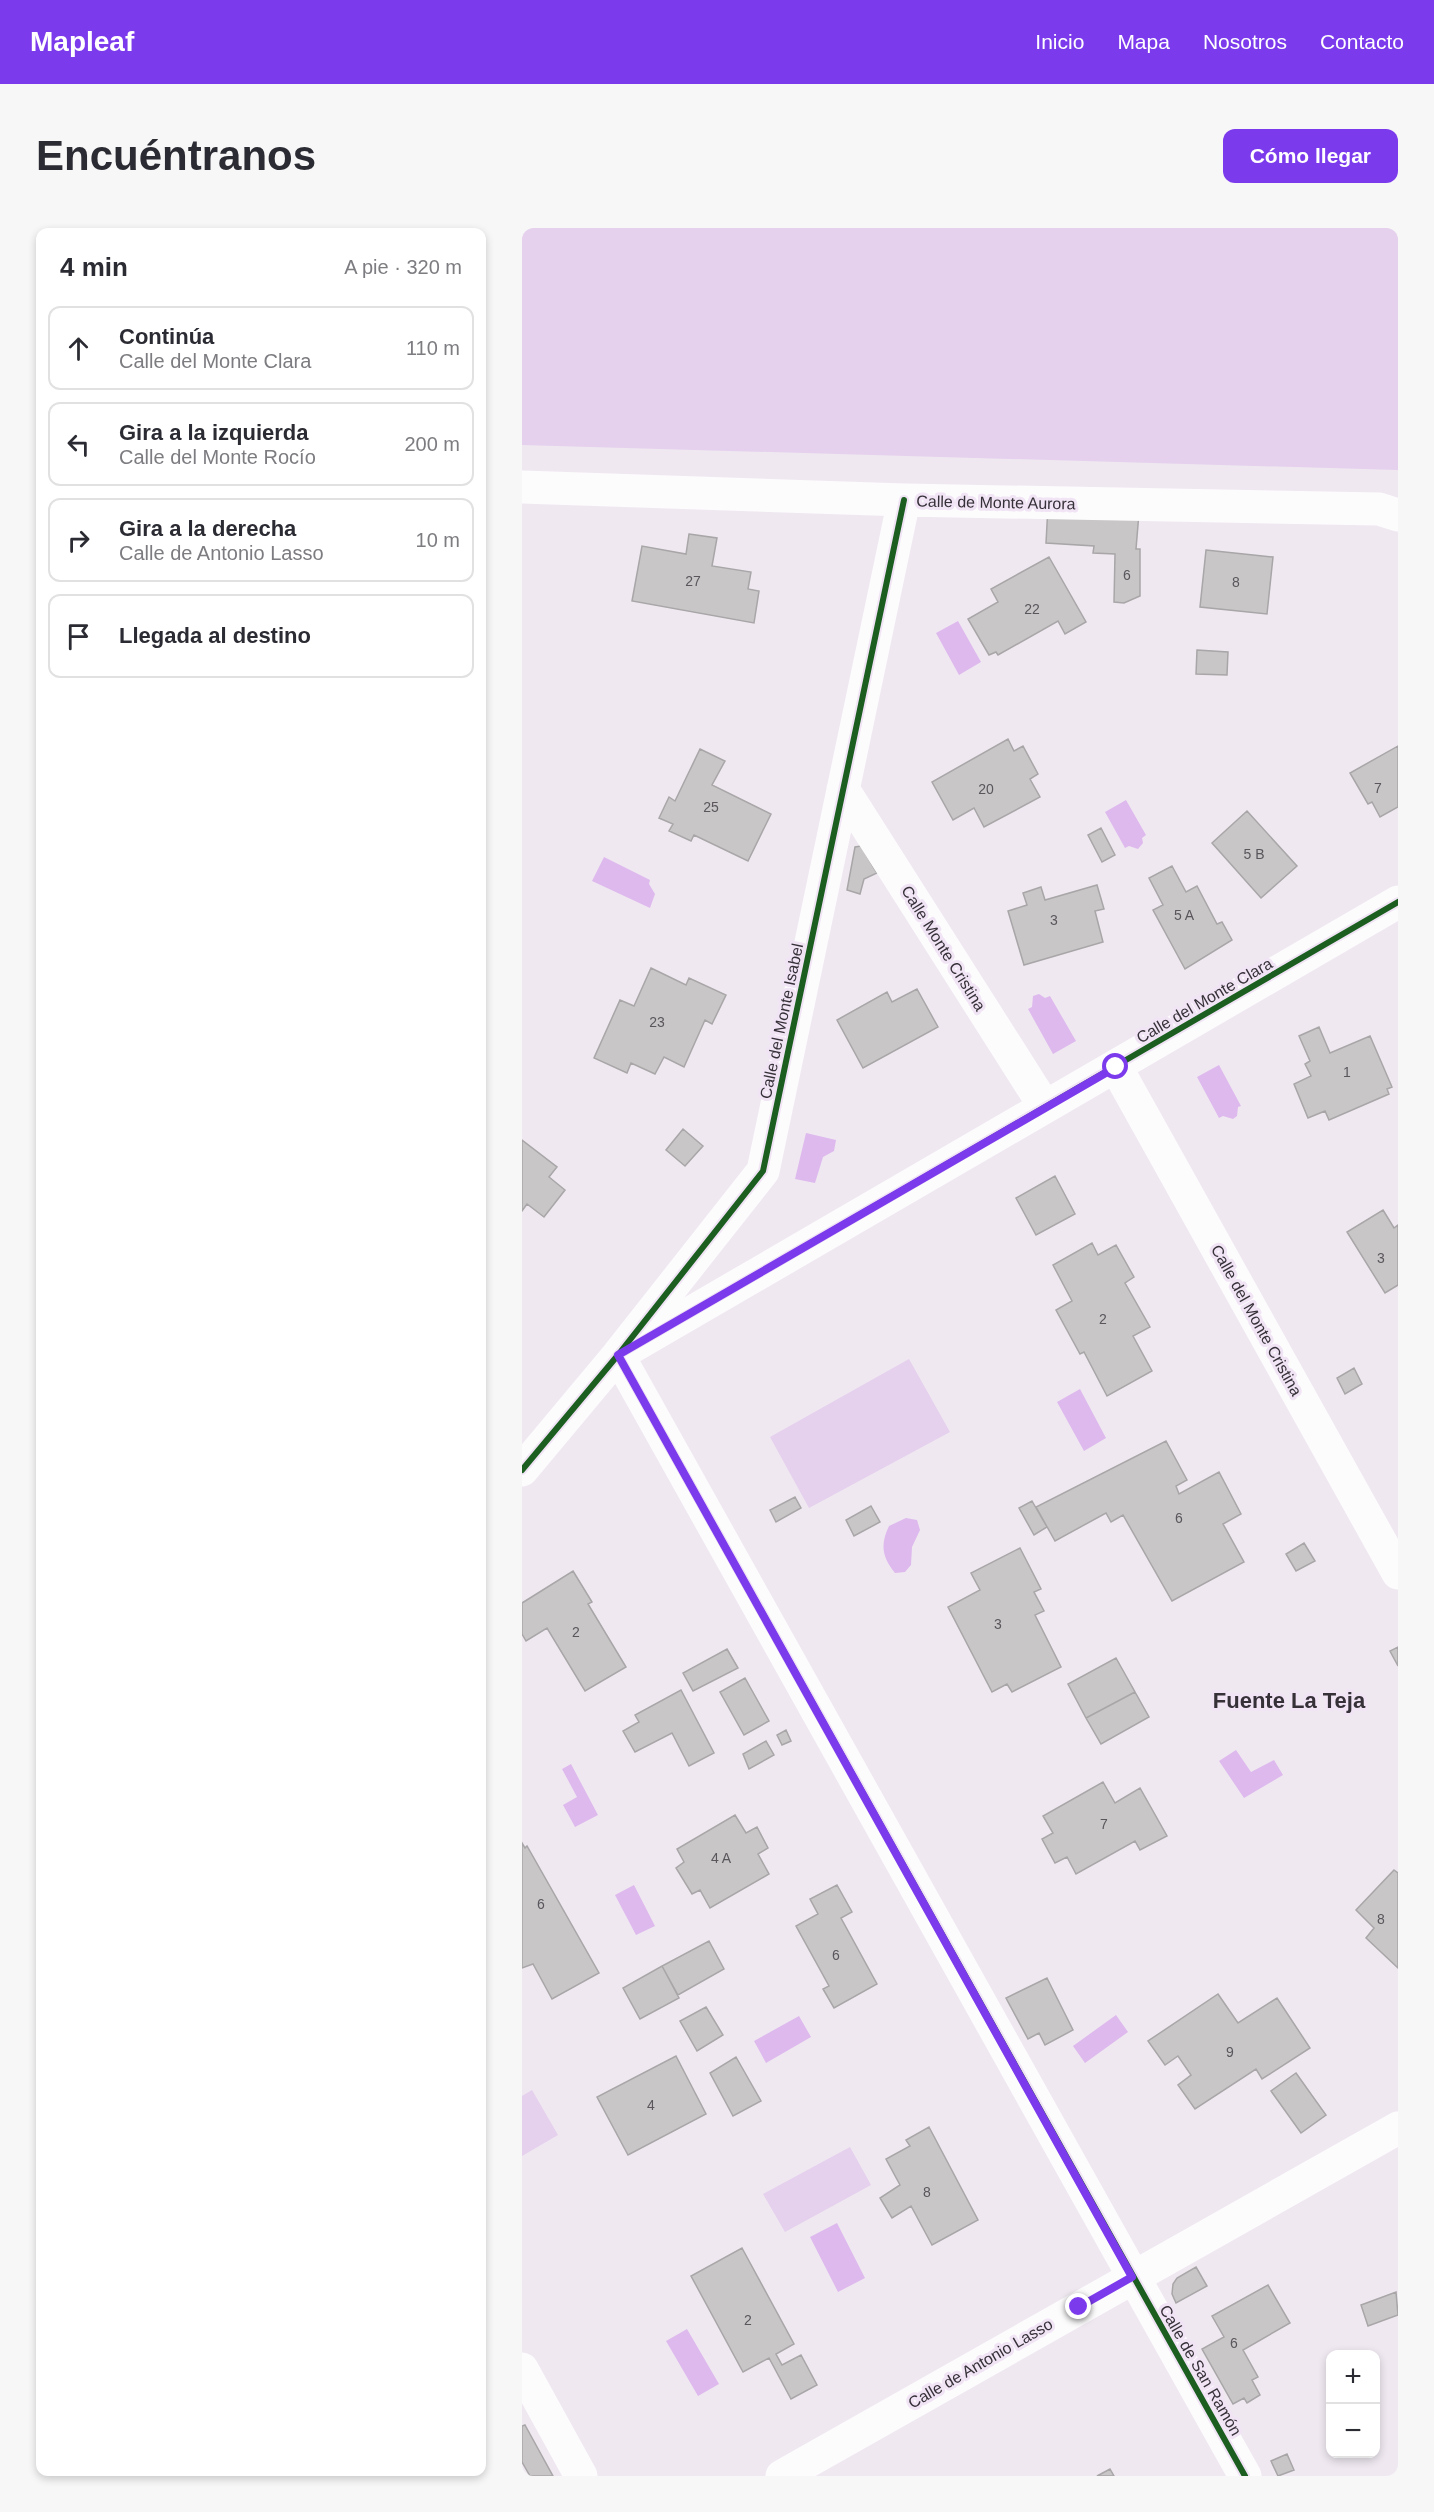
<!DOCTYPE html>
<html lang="es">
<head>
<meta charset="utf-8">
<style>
  body { margin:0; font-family:Helvetica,sans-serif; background:#f7f7f7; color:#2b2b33 }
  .controls { position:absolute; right:18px; bottom:18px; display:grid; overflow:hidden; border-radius:12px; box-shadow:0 3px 9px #0003 }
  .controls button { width:54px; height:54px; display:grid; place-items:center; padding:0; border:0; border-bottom:2px solid #e1e1e2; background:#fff; color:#2b2b33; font:30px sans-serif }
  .stop { position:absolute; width:18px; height:18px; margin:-14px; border:4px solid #7c3aed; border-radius:50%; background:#fff }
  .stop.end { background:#7c3aed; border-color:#fff; box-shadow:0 2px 6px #0008 }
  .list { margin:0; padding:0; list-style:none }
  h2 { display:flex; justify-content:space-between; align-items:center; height:78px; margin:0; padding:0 24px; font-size:26px }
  h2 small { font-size:20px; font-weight:400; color:#7c7c81 }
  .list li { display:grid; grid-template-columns:39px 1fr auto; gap:18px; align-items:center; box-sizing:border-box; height:84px; margin:0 12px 12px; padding:0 12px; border:2px solid #e1e1e2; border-radius:12px }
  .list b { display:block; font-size:22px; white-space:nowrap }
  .list p { margin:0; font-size:20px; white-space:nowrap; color:#7c7c81 }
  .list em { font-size:20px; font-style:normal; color:#7c7c81 }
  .icon { flex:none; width:33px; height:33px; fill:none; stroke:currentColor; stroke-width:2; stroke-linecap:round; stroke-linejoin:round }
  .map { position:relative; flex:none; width:876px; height:2248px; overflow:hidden; border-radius:12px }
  header { display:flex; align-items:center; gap:36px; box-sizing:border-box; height:84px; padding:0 30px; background:#7c3aed; color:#fff }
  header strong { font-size:28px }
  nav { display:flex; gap:33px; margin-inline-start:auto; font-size:21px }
  .intro { display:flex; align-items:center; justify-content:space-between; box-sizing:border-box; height:144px; padding:0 36px }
  h1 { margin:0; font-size:42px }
  .button { padding:15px 27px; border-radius:12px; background:#7c3aed; color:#fff; font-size:21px; font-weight:700 }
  main { display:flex; gap:36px; padding:0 36px }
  aside { flex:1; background:#fff; border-radius:12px; box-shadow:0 3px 9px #0003 }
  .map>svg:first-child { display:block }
</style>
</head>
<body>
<header>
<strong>Mapleaf</strong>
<nav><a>Inicio</a><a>Mapa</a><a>Nosotros</a><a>Contacto</a></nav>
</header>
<div class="intro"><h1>Encuéntranos</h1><a class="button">Cómo llegar</a></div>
<main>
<aside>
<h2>4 min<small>A pie · 320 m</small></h2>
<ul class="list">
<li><svg class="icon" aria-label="ahead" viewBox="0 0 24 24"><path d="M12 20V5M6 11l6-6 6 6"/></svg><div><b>Continúa</b><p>Calle del Monte Clara</p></div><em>110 m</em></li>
<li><svg class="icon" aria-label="left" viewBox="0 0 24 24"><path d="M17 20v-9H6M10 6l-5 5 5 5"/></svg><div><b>Gira a la izquierda</b><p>Calle del Monte Rocío</p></div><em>200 m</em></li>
<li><svg class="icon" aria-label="right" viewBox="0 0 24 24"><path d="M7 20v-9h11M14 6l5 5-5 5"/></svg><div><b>Gira a la derecha</b><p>Calle de Antonio Lasso</p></div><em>10 m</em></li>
<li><svg class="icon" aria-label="arrive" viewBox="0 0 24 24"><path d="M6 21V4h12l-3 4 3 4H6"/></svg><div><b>Llegada al destino</b></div></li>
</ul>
</aside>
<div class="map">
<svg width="876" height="2248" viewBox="0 0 876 2248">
  <rect width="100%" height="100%" fill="#efe8f1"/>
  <path fill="#e5d0ed" d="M 0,0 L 876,0 L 876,242 L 0,217 Z
    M 387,1131 L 428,1204 L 287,1280 L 248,1209 Z
    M 10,1862 L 36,1907 L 0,1928 L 0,1868 Z
    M 328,1919 L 349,1957 L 263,2004 L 241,1966 Z"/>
  <path fill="#deb9ed" d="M 436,393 L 459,434 L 437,447 L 414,405 Z
    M 604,572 L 624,607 L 620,610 L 621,615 L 616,621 L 607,618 L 603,620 L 583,584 Z
    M 82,629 L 128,652 L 127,656 L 133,666 L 128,680 L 70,653 Z
    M 517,766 L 523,770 L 528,768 L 554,813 L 531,826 L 506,781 L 510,779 L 511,768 Z
    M 697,837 L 719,878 L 716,879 L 715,888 L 711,891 L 701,888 L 697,890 L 675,849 Z
    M 284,905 L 314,912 L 312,923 L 301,929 L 293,955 L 273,951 Z
    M 558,1161 L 584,1210 L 562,1223 L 535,1174 Z
    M 384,1290 L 395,1292 L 398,1302 L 390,1319 L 389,1337 L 383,1344 L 373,1345 C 360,1329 358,1317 367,1298 Z
    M 714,1522 L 729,1544 L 752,1532 L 761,1547 L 722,1570 L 697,1533 Z
    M 49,1536 L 76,1587 L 53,1599 L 41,1577 L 55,1569 L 40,1541 Z
    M 112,1657 L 133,1698 L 114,1707 L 93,1667 Z
    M 594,1787 L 606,1804 L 563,1835 L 551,1818 Z
    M 277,1788 L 289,1809 L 244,1835 L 232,1813 Z
    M 315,1995 L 343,2050 L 316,2064 L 288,2009 Z
    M 165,2101 L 197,2156 L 176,2168 L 144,2113 Z"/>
  <path fill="#c8c6c7" stroke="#a8a6a7" stroke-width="1.5" d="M 526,278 L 617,285 L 614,321 L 618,321 L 618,368 L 602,375 L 592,374 L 593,326 L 571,325 L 572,318 L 524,315 Z
    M 167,306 L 195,310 L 190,338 L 229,344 L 226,361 L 237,363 L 232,395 L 110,373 L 120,318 L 164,326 Z
    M 684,322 L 751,329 L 745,386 L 678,379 Z
    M 527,329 L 564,394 L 543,406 L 536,393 L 476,427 L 474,424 L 467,427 L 446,391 L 476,374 L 469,361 Z
    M 675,422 L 706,424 L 705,447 L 674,446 Z
    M 486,511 L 492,523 L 501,518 L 516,546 L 508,551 L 518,569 L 462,599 L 452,580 L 431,592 L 410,554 Z
    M 876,518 L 876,579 L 858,589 L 850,574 L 846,576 L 828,545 Z
    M 178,521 L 203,533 L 190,557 L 249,586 L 226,633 L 172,607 L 169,613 L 147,603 L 151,596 L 137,590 L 147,569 L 153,573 Z
    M 725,583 L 775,638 L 739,670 L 690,615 Z
    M 579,600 L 593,627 L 580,634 L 566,607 Z
    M 339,618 L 355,645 L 342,651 L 338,666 L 325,662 L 333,619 Z
    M 650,638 L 664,664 L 675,658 L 695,696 L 700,694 L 710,712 L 663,741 L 631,682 L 641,677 L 627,650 Z
    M 575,657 L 582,681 L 573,683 L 581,714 L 502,737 L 486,683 L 505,677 L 501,665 L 519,659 L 523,672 Z
    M 129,740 L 164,757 L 167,750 L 204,767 L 190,796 L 183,792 L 162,839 L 142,829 L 133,846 L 109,835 L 105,845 L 72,830 L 98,772 L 112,778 Z
    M 395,761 L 416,799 L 341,840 L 315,792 L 365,764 L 370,774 Z
    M 797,799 L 808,825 L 848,808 L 870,859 L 865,861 L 867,866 L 807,892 L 803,883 L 786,890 L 772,856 L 789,848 L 783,836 L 788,833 L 777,808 Z
    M 161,901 L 181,918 L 163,938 L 144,922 Z
    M 0,912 L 35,939 L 27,949 L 43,962 L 22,989 L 5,976 L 0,983 Z
    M 533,948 L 553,986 L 514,1007 L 494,970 Z
    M 861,982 L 872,1000 L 876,997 L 876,1057 L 863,1065 L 825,1004 Z
    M 570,1015 L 576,1027 L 594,1017 L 612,1049 L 603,1055 L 628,1099 L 611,1108 L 630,1143 L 585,1168 L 562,1124 L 558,1126 L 534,1082 L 550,1073 L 531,1037 Z
    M 832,1140 L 840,1156 L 823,1166 L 815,1150 Z
    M 644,1213 L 665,1252 L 654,1258 L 657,1266 L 697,1244 L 719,1286 L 701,1296 L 722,1334 L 650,1373 L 601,1287 L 589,1294 L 584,1285 L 533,1313 L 514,1279 Z
    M 273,1269 L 279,1280 L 254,1294 L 248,1282 Z
    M 510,1273 L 525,1299 L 512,1307 L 497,1280 Z
    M 349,1278 L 358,1294 L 332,1308 L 324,1292 Z
    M 782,1315 L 793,1333 L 774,1343 L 764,1326 Z
    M 498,1320 L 519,1361 L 512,1364 L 522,1383 L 513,1387 L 539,1439 L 490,1464 L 485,1456 L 470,1464 L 426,1379 L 458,1362 L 449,1345 Z
    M 51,1343 L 70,1374 L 66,1376 L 104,1439 L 63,1463 L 25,1400 L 4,1413 L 0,1406 L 0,1375 Z
    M 876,1419 L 876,1438 L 868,1423 Z
    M 205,1421 L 216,1440 L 171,1463 L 161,1445 Z
    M 594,1430 L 613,1464 L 564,1490 L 546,1456 Z
    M 223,1450 L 247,1493 L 222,1507 L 198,1464 Z
    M 159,1462 L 192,1525 L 167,1538 L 150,1505 L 113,1524 L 101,1503 L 117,1494 L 113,1487 Z
    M 613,1464 L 627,1489 L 579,1516 L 564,1490 Z
    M 264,1502 L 269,1513 L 260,1517 L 255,1507 Z
    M 244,1513 L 252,1527 L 227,1541 L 221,1526 Z
    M 581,1554 L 593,1575 L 618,1560 L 645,1608 L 618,1622 L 613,1613 L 554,1646 L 545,1629 L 533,1635 L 520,1611 L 531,1605 L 521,1588 Z
    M 213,1587 L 224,1605 L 235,1599 L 246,1620 L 236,1626 L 247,1646 L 188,1680 L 178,1662 L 170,1666 L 154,1640 L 162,1634 L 155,1621 Z
    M 0,1615 L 3,1620 L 5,1618 L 77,1745 L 30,1771 L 11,1736 L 0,1740 Z
    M 872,1642 L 876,1645 L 876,1740 L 844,1710 L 852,1700 L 834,1682 Z
    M 315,1657 L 330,1684 L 319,1690 L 355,1756 L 312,1780 L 301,1761 L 307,1758 L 274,1698 L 296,1686 L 288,1671 Z
    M 187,1713 L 202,1741 L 156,1767 L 140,1738 Z
    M 140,1738 L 157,1770 L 118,1791 L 101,1760 Z
    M 525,1750 L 551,1802 L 523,1817 L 517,1805 L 506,1811 L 484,1770 Z
    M 696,1766 L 716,1795 L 755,1770 L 788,1820 L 740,1851 L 734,1841 L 673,1881 L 656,1857 L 669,1847 L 656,1828 L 643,1837 L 626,1813 Z
    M 184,1779 L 201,1807 L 175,1823 L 158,1793 Z
    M 154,1828 L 184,1886 L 106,1927 L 75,1869 Z
    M 214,1829 L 239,1873 L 211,1888 L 188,1845 Z
    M 774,1845 L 804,1887 L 779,1905 L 749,1863 Z
    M 407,1899 L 456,1992 L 410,2017 L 389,1978 L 370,1990 L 358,1970 L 378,1957 L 364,1931 L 388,1918 L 384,1912 Z
    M 220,2020 L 272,2116 L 254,2126 L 260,2137 L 279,2127 L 295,2157 L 269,2171 L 247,2130 L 221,2144 L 169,2048 Z
    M 674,2039 L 685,2058 L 654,2075 L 650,2066 L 651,2056 L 655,2050 Z
    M 746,2057 L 768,2095 L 721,2122 L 736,2149 L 730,2152 L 738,2167 L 725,2175 L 722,2170 L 711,2176 L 680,2121 L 702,2109 L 690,2088 Z
    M 874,2064 L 876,2087 L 846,2098 L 839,2077 Z
    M 3,2197 L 31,2248 L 8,2248 L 0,2234 L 0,2198 Z
    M 765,2226 L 772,2242 L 756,2248 L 749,2233 Z
    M 588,2241 L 592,2248 L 575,2248 Z"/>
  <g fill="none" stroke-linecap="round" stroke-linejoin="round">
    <path stroke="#fdfcfd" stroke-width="33" d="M 0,259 L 382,272 L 857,281 L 876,287
      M 321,561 L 523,879
      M 594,839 L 876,1345
      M 0,1242 L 96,1127 L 241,943 L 382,272
      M 0,2141 L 59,2248
      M 260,2248 L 876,1900
      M 723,2248 L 96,1127 L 876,674"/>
    <g stroke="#f0e4f5" stroke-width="10">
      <path id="cycleway" d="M 0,1242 L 96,1127 L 241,943 L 382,272
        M 723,2248 L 96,1127 L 876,674"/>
    </g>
    <use href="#cycleway" stroke="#1b5e20" stroke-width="6"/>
  </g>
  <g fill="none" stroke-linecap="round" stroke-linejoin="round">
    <path stroke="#7c3aed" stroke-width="8" d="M 557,2079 L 610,2049 L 96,1127 L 594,839"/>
  </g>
  <g text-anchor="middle" stroke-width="6" stroke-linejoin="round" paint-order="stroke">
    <g font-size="14" fill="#5a565c">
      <text x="605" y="352">6</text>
      <text x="171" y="358">27</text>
      <text x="714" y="359">8</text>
      <text x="510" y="386">22</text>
      <text x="856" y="565">7</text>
      <text x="464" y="566">20</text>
      <text x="189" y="584">25</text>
      <text x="732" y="631">5 B</text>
      <text x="662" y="692">5 A</text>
      <text x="532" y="697">3</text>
      <text x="135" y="799">23</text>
      <text x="825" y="849">1</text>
      <text x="859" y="1035">3</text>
      <text x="581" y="1096">2</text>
      <text x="657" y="1295">6</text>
      <text x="476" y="1401">3</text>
      <text x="54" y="1409">2</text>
      <text x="582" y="1601">7</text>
      <text x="199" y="1635">4 A</text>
      <text x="19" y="1681">6</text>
      <text x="859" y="1696">8</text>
      <text x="314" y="1732">6</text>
      <text x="708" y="1829">9</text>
      <text x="129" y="1882">4</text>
      <text x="405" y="1969">8</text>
      <text x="226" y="2097">2</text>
      <text x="712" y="2120">6</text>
    </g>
    <g font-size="16" fill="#363138" stroke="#f0e4f5">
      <text transform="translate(474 274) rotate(1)" y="6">Calle de Monte Aurora</text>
      <text transform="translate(422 720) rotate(58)" y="6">Calle Monte Cristina</text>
      <text transform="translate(682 772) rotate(-30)" y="6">Calle del Monte Clara</text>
      <text transform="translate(259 793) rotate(-78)" y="6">Calle del Monte Isabel</text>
      <text transform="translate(735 1092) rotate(61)" y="6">Calle del Monte Cristina</text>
      <text transform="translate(458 2135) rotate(-30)" y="6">Calle de Antonio Lasso</text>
      <text transform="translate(679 2142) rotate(60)" y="6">Calle de San Ramón</text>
    </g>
    <g font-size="22" font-weight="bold" fill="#363138" stroke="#f0e4f5">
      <text x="767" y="1480">Fuente La Teja</text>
    </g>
  </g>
</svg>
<div class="controls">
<button>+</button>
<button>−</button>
</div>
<div class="stop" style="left:594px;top:839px"></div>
<div class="stop end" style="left:557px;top:2079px"></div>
</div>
</main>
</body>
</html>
